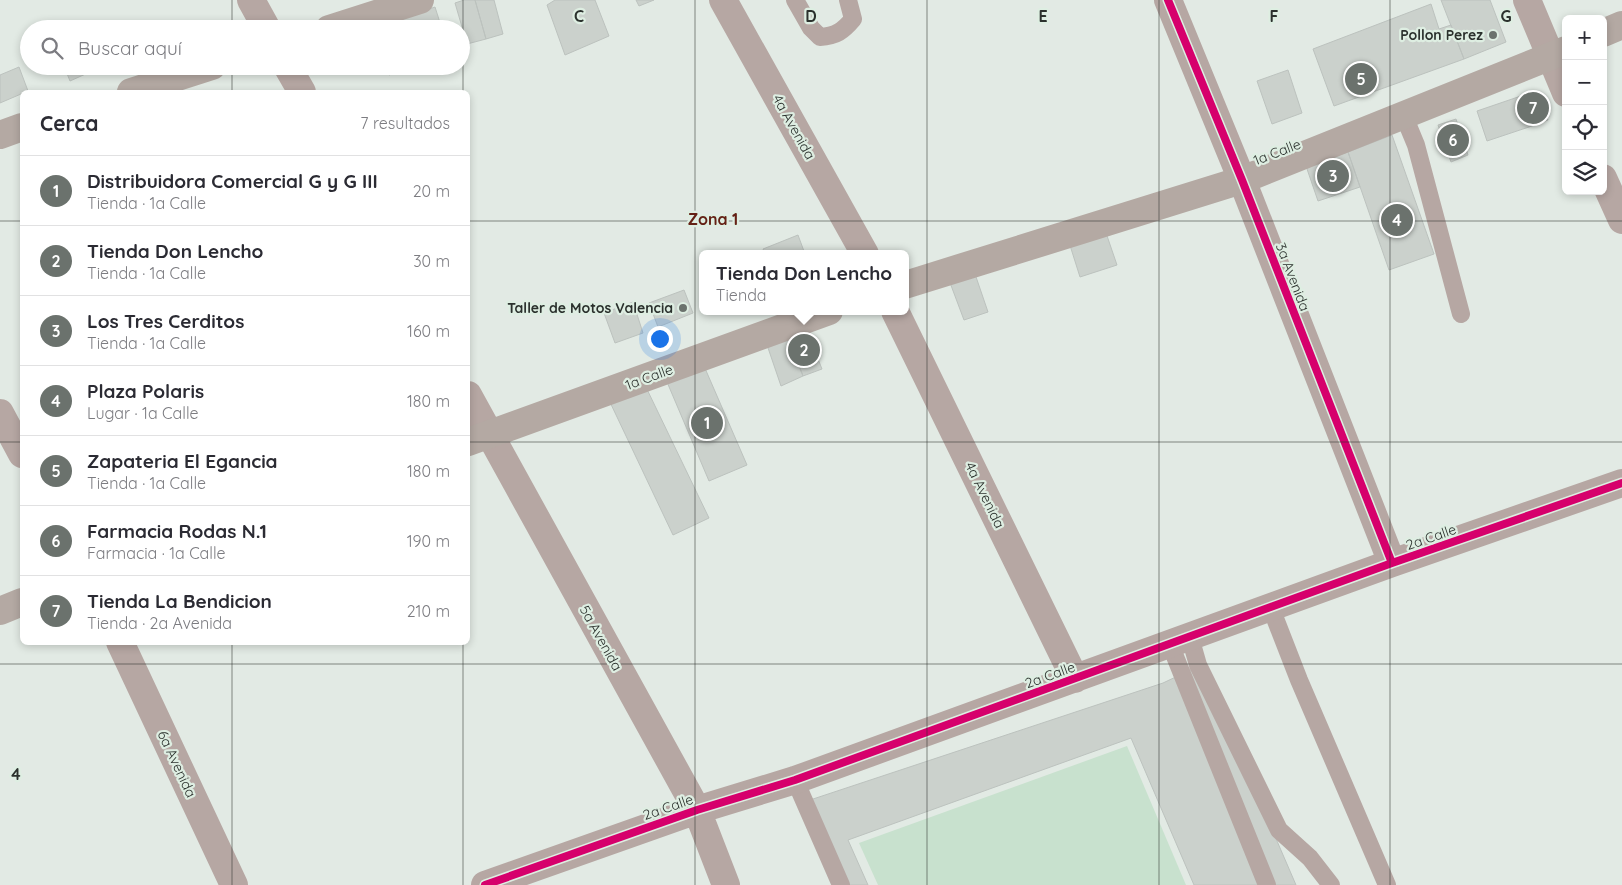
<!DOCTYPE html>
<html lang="es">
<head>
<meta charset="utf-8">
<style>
  body { margin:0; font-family:Quicksand,sans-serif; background:#f2f2f3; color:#2b2b33 }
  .controls { position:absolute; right:15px; top:15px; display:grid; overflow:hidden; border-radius:8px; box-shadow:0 2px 8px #0003 }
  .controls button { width:45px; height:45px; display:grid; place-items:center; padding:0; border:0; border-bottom:1px solid #e1e1e2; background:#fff; color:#2b2b33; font:25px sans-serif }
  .you { position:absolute; left:659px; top:338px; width:18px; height:18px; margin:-12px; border:4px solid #fff; border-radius:50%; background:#1a73e8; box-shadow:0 0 0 8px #1a73e833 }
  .badge { display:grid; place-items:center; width:32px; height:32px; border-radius:50%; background:#6b726d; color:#fff; font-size:16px; font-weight:700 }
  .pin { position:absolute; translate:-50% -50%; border:2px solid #fff; box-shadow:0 1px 5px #0006 }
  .popup { position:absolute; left:699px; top:250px; width:210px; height:65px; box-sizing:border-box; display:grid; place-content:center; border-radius:8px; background:#fff; filter:drop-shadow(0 1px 4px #0005); font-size:16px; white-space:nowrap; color:#7c7c81 }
  .popup b { font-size:19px; color:#2b2b33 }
  .popup::after { content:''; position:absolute; left:50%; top:100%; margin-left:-10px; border:10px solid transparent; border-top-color:#fff }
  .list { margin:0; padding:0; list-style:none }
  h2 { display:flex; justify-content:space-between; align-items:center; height:65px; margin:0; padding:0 20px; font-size:21px }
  h2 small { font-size:16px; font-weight:400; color:#7c7c81 }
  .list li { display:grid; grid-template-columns:32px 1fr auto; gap:15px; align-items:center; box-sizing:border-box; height:70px; padding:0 20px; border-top:1px solid #e1e1e2 }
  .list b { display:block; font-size:19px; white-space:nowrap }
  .list p { margin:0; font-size:16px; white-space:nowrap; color:#7c7c81 }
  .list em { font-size:16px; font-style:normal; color:#7c7c81 }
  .icon { flex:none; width:28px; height:28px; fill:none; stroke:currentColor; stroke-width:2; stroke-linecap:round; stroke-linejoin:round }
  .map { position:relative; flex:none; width:1622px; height:885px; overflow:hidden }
  .search { position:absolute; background:#fff; box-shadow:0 2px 8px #0003; left:20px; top:20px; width:450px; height:55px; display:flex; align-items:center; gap:12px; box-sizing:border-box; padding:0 18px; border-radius:28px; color:#7c7c81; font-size:19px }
  .panel { position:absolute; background:#fff; box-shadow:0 2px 8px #0003; left:20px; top:90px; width:450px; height:555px; border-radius:8px }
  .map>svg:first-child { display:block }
</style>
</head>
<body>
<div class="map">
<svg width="1622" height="885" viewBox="0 0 1622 885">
  <rect width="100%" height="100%" fill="#e2eae4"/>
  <path fill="#c8e1ce" d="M 1127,746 L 1186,885 L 878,885 L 859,843 Z"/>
  <path fill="#cbd1cc" stroke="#bcc2be" d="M 464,0 L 475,0 L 486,39 L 467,44 L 455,3 Z
    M 475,0 L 494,0 L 503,34 L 486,39 Z
    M 555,0 L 595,0 L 609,36 L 565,55 L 547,5 Z
    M 636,0 L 654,0 L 639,6 Z
    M 1441,0 L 1490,0 L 1506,42 L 1464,59 Z
    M 1431,4 L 1439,29 L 1451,25 L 1464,59 L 1334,106 L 1313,49 Z
    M 435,7 L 442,29 L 383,29 L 383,25 Z
    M 64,66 L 87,66 L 90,72 L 70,81 Z
    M 87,66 L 103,66 L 90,72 Z
    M 387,66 L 413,66 L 389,75 Z
    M 19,67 L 28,91 L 0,103 L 0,75 Z
    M 1288,70 L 1302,113 L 1272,124 L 1257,81 Z
    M 1531,92 L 1538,95 L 1548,120 L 1529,127 L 1518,97 Z
    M 1518,97 L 1529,127 L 1487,141 L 1477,111 Z
    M 1456,119 L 1468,155 L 1451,162 L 1438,125 Z
    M 1392,135 L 1434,254 L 1389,270 L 1348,152 Z
    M 1348,152 L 1360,187 L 1318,201 L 1306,166 Z
    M 1104,227 L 1117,265 L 1080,277 L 1068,239 Z
    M 798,235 L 805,254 L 765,254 L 763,249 Z
    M 974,271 L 988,312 L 964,320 L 949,280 Z
    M 684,290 L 693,313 L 658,327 L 649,303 Z
    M 633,302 L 643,333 L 615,343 L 604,313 Z
    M 804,324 L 822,369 L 803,376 L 786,332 Z
    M 786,332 L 803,376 L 781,386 L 765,339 Z
    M 704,366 L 747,465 L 709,481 L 667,382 Z
    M 643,381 L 709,518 L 673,535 L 608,398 Z
    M 1201,665 L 1296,885 L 1194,885 L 1131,738 L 848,840 L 868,885 L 838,885 L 804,802 L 1163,683 Z"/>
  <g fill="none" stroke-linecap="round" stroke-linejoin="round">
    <path stroke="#b6a7a3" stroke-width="18" d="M 795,0 L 811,28 L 820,37 C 836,36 843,31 853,19 L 848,0
      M 1404,116 L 1416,145 L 1461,314
      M 1271,608 L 1299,680 L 1387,885
      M 1190,637 L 1198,665 L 1279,830 L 1310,858 L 1331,885
      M 1170,644 L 1267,885
      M 795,780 L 841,885"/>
    <path stroke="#b6a7a3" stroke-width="28" d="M 251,0 L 267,29
      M 723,0 L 865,254
      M 1168,0 L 1242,180 L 1392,563
      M 1527,0 L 1566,93
      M 287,66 L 302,92
      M 1603,178 L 1622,220
      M 895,311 L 1075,679
      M 468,395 L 697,810 L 726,885
      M 0,413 L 22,454
      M 120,642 L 234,885
      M 485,885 L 697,810 L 795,780 L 1392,563 L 1622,483"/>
    <path stroke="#b4a9a3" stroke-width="28" d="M 329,29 L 420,0
      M 1603,33 L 1622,25
      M 131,92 L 212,66
      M 0,135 L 22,127
      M 905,285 L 1242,180 L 1566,50
      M 468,442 L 829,311
      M 0,611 L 22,602"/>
    <g stroke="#deeee2" stroke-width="11">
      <path id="cycleway" d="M 1168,0 L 1242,180 L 1392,563
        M 485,885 L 697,810 L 795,780 L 1392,563 L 1622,483"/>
    </g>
    <use href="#cycleway" stroke="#d6006c" stroke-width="8"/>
  </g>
  <path fill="none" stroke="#2b312d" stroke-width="1" stroke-opacity="0.55" d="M 232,0 L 232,29M 463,0 L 463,92M 695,0 L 695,885M 927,0 L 927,885M 1159,0 L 1159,885M 1390,0 L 1390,885M 232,66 L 232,92M 0,221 L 22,221M 468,221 L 1622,221M 0,442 L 22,442M 468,442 L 1622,442M 232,642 L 232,885M 463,642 L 463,885M 0,664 L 1622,664"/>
  <g fill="#6b726d" stroke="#deeee2" stroke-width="2">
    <circle cx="1493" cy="35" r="5"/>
    <circle cx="683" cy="308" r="5"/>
  </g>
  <g text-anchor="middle" stroke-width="4.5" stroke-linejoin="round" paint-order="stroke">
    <g font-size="14" font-weight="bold" fill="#2b312d" stroke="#deeee2" text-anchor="end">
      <text x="1483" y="40">Pollon Perez</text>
      <text x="673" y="313">Taller de Motos Valencia</text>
    </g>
    <g font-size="14" fill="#2b312d" stroke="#deeee2">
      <text transform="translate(794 127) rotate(61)" y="5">4a Avenida</text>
      <text transform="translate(1277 152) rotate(-21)" y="5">1a Calle</text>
      <text transform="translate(1293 277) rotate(69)" y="5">3a Avenida</text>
      <text transform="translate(649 377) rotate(-20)" y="5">1a Calle</text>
      <text transform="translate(985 495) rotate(64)" y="5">4a Avenida</text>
      <text transform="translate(1431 537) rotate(-19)" y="5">2a Calle</text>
      <text transform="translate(601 638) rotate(61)" y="5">5a Avenida</text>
      <text transform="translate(1050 675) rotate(-20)" y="5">2a Calle</text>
      <text transform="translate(177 764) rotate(65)" y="5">6a Avenida</text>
      <text transform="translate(668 807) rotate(-19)" y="5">2a Calle</text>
    </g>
    <g font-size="16" font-weight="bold" fill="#642115" stroke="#deeee2">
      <text x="713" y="225">Zona 1</text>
    </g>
  </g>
  <g font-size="16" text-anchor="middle" font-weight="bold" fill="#2b312d" stroke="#deeee2" stroke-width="4.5" stroke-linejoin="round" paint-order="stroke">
    <text x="579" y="22">C</text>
    <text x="811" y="22">D</text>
    <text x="1043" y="22">E</text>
    <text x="1274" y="22">F</text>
    <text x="1506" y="22">G</text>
    <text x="16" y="780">4</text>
  </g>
</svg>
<div class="controls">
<button>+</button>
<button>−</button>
<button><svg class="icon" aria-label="locate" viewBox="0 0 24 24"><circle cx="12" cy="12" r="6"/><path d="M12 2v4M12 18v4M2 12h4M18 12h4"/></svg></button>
<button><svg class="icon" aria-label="layers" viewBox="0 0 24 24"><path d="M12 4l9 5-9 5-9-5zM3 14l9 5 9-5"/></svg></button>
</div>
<div class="you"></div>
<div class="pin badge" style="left:707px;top:423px">1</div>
<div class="pin badge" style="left:804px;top:350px">2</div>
<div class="popup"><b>Tienda Don Lencho</b>Tienda</div>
<div class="pin badge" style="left:1333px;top:176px">3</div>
<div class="pin badge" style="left:1397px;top:220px">4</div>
<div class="pin badge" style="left:1361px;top:79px">5</div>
<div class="pin badge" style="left:1453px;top:140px">6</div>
<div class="pin badge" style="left:1533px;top:108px">7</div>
<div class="search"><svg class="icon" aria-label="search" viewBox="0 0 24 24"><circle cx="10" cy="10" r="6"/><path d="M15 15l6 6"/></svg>Buscar aquí</div>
<section class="panel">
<h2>Cerca<small>7 resultados</small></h2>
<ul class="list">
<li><span class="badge">1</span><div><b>Distribuidora Comercial G y G III</b><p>Tienda · 1a Calle</p></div><em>20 m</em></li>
<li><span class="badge">2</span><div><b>Tienda Don Lencho</b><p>Tienda · 1a Calle</p></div><em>30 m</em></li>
<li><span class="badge">3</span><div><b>Los Tres Cerditos</b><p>Tienda · 1a Calle</p></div><em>160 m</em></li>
<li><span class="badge">4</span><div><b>Plaza Polaris</b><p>Lugar · 1a Calle</p></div><em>180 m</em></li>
<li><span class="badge">5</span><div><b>Zapateria El Egancia</b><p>Tienda · 1a Calle</p></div><em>180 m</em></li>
<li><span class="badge">6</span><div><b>Farmacia Rodas N.1</b><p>Farmacia · 1a Calle</p></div><em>190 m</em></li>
<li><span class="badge">7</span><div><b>Tienda La Bendicion</b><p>Tienda · 2a Avenida</p></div><em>210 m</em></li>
</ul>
</section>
</div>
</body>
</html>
